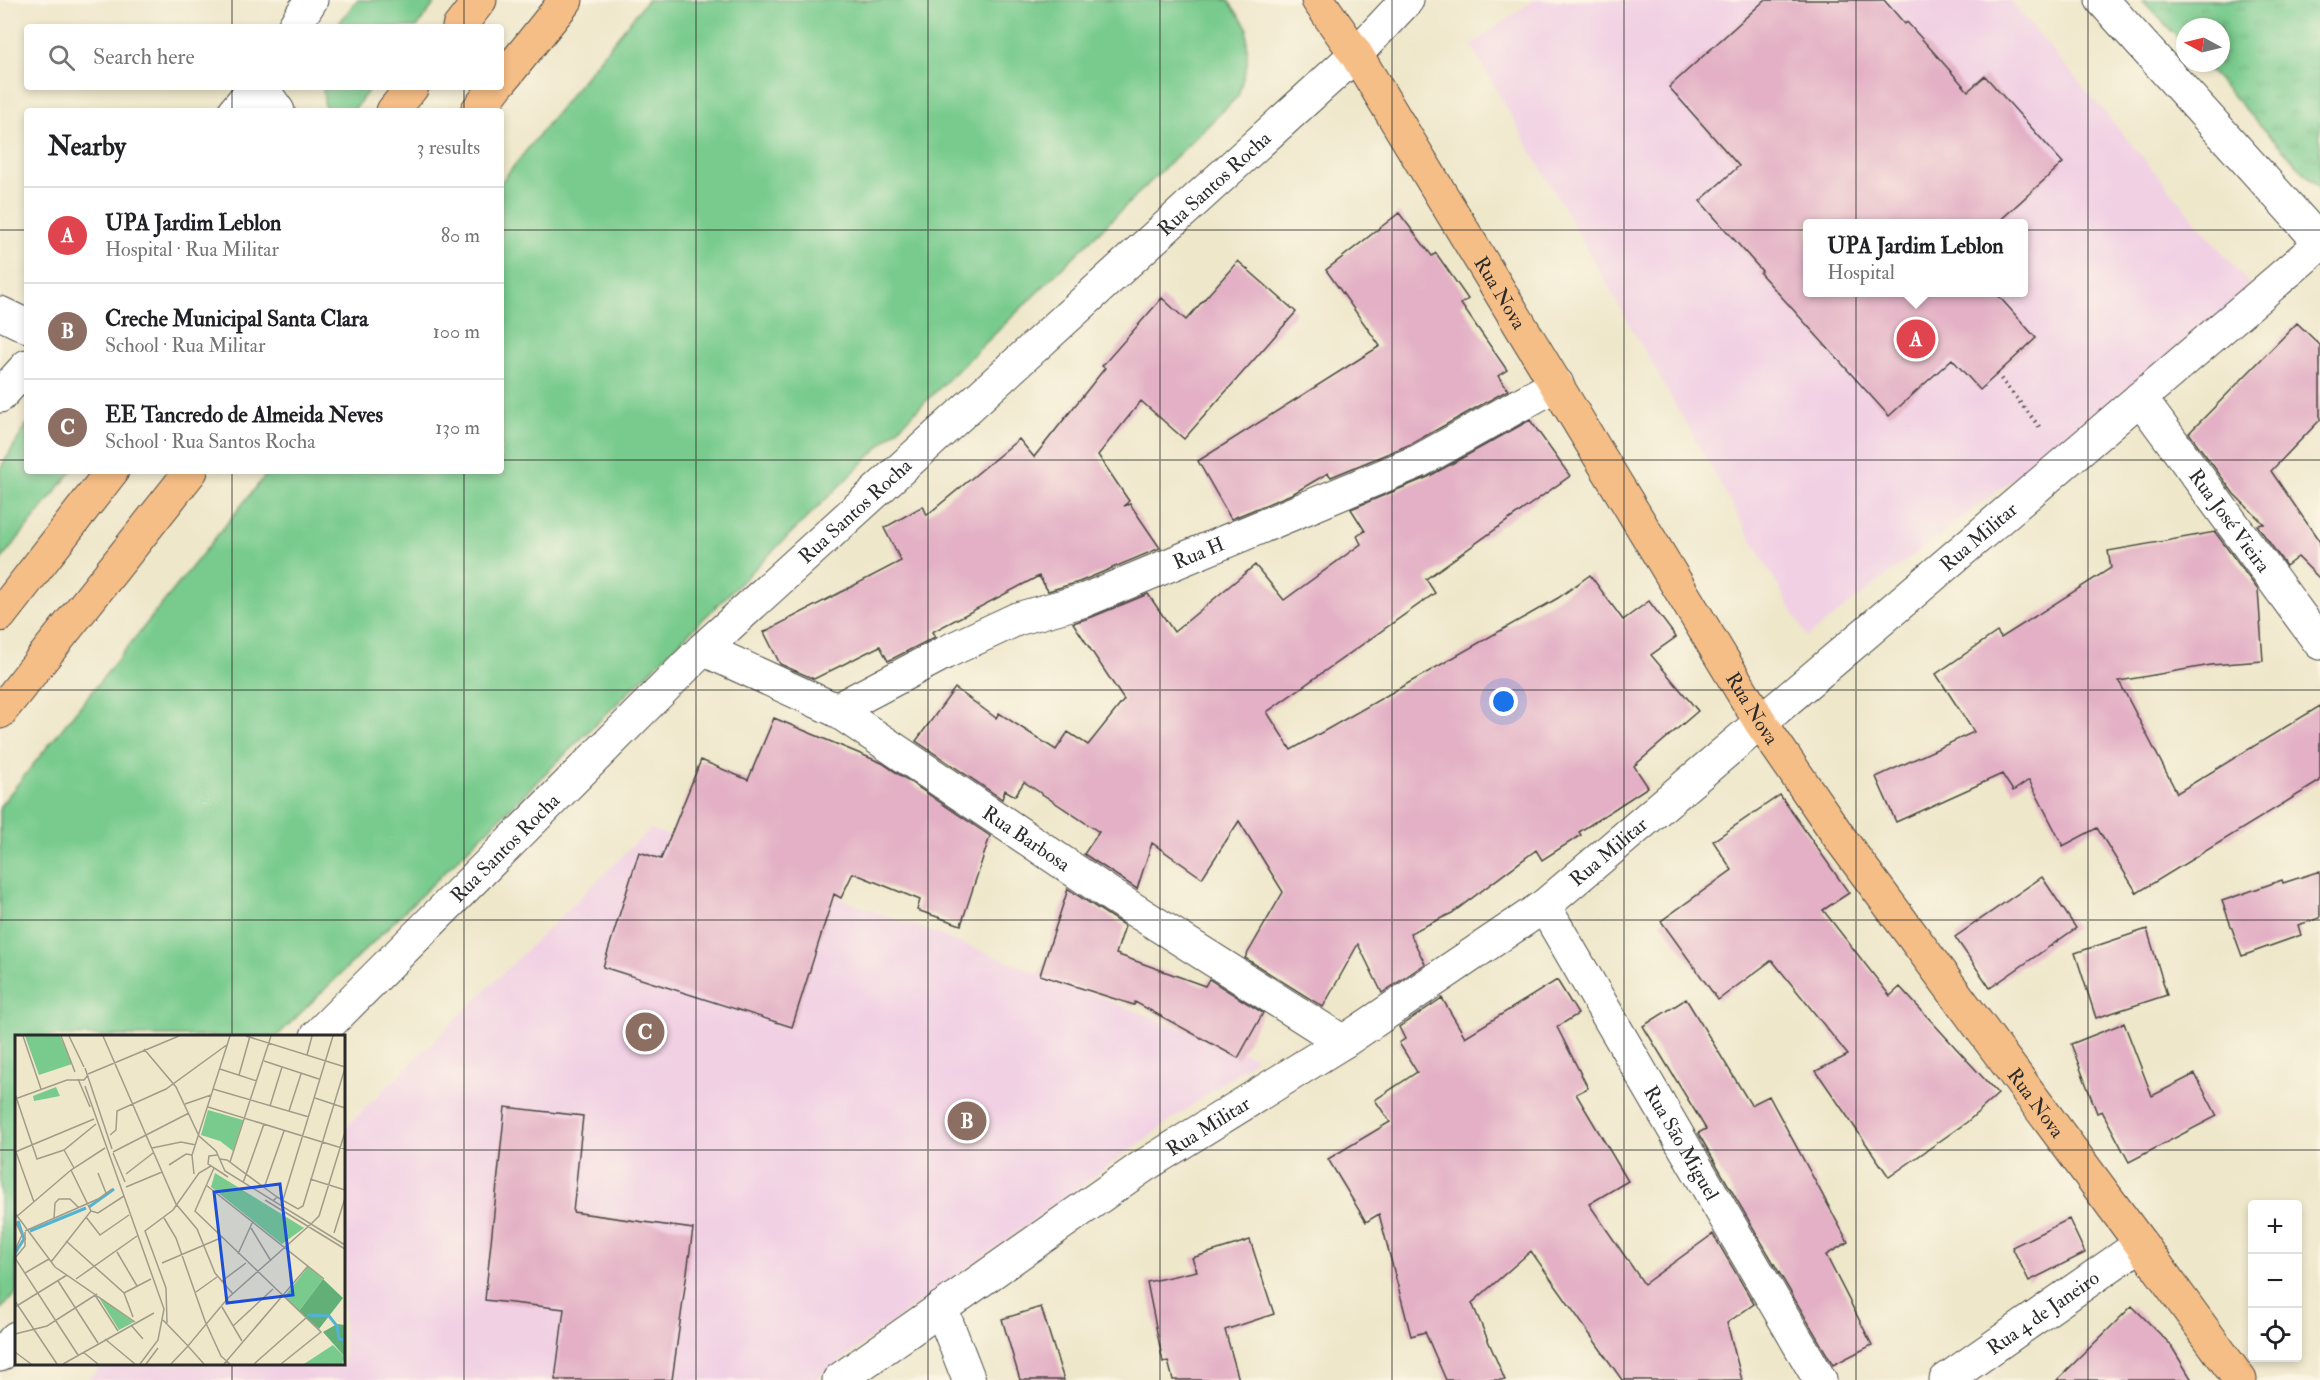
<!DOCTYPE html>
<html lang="en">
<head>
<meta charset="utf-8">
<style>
  body { margin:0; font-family:"IM FELL Double Pica",serif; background:#f2f2f2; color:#202124 }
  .controls { position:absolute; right:18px; bottom:18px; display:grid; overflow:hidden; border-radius:6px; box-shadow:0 3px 9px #0003 }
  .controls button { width:54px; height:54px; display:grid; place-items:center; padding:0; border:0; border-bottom:2px solid #e0e0e0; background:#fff; color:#202124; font:30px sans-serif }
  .compass { position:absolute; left:2176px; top:18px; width:54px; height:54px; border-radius:50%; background:#fff; box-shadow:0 3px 9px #0003; rotate:277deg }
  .you { position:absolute; left:1504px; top:702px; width:21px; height:21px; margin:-15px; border:4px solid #fff; border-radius:50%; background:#1a73e8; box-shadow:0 0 0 9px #1a73e833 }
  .badge { display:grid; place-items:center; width:39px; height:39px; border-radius:50%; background:#7c3aed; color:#fff; font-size:20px; font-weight:700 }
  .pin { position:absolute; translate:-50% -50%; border:3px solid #fff; box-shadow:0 2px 6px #0006 }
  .popup { position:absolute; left:1803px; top:219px; width:225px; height:78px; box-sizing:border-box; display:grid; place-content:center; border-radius:6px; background:#fff; filter:drop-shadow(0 2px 4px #0005); font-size:20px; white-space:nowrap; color:#757577 }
  .popup b { font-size:22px; color:#202124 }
  .popup::after { content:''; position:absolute; left:50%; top:100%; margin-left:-12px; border:12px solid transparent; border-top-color:#fff }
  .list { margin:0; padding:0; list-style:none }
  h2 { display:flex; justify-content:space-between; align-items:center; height:78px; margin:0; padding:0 24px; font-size:26px }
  h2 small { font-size:20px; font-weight:400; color:#757577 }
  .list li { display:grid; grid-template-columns:39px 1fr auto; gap:18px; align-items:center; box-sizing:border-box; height:96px; padding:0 24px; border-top:2px solid #e0e0e0 }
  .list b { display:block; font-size:22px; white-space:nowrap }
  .list p { margin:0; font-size:20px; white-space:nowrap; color:#757577 }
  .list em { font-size:20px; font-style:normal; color:#757577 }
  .icon { flex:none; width:33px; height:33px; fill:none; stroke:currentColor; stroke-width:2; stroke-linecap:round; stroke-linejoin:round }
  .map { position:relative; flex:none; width:2320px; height:1380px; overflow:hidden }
  .search { position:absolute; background:#fff; box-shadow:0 3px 9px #0003; left:24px; top:24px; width:480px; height:66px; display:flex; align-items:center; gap:15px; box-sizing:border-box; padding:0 21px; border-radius:6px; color:#757577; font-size:22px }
  .panel { position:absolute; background:#fff; box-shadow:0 3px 9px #0003; left:24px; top:108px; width:480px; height:366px; border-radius:6px }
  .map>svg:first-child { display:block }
</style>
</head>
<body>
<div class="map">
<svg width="2320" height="1380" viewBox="0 0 2320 1380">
  <defs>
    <pattern id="park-tufts" width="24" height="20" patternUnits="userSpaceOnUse" patternTransform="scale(1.5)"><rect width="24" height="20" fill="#78cb8d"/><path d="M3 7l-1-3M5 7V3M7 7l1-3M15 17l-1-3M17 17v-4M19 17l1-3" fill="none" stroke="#68ae7a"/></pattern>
  </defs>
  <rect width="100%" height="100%" fill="#fcf5e5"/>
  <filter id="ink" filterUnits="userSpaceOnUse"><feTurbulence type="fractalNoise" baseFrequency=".0167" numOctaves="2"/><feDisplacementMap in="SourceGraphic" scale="12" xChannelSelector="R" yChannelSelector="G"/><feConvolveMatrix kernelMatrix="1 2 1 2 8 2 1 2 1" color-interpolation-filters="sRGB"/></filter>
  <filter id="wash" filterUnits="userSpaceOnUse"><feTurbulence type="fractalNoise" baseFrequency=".008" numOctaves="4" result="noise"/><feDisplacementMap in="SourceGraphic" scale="24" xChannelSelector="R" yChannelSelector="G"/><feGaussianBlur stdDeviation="1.35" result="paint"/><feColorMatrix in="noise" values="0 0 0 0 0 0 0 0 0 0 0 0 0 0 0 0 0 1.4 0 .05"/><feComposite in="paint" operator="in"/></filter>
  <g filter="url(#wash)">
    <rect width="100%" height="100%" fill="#eee7ca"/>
    <path fill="#f1d0e4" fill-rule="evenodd" d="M 1534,0 L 2010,0 L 2256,292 L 1807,637 L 1471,45 ZM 1808,224 L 2024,224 L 2024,292 L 1808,292 Z
      M 650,829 L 940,935 L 1257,1058 L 883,1329 L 816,1380 L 87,1380 L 104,1364 L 344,1364 L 344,1129 Z"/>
    <path fill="#78cb8d" stroke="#527b5c" stroke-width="1.5" d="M 357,0 L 437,0 L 417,27 L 336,27 Z
      M 647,0 L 1228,0 L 1247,27 L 1247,64 L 1238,96 L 277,1036 L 16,1036 L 16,1294 L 0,1310 L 0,806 L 269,471 L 501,471 L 501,182 Z
      M 323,87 L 371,87 L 353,111 L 325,111 Z
      M 27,424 L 27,471 L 72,471 L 0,561 L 0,469 Z"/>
    <path fill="url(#park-tufts)" stroke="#527b5c" stroke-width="1.5" d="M 2142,0 L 2320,0 L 2320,189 L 2202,63 L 2221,63 L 2221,27 L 2185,27 L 2185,45 Z"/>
    <g id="blocks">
      <path fill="#e3b0c5" d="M 1765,0 L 1884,0 L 1905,24 L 1907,22 L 1968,91 L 1985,76 L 2063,163 L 1996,224 L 1808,224 L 1808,292 L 1995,292 L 2036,338 L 1980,390 L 1952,359 L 1889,416 L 1760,273 L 1762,271 L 1700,201 L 1739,166 L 1669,87 Z
        M 1399,213 L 1432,256 L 1436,253 L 1468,299 L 1461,304 L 1507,370 L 1498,376 L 1508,390 L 1411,444 L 1331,477 L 1328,473 L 1294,493 L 1231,519 L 1198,461 L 1380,346 L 1326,270 Z
        M 1238,261 L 1296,312 L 1184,439 L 1141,401 L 1098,455 L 1129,501 L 1124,506 L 1130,504 L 1160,548 L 1079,582 L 1048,591 L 1039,576 L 932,632 L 935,637 L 888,661 L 880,646 L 814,679 L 780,664 L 764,632 L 901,561 L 884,528 L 923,506 L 927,515 L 1019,439 L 1034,457 L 1105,368 L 1102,366 L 1162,298 L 1186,320 Z
        M 2297,323 L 2320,345 L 2320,420 L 2271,471 L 2320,542 L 2320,579 L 2298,557 L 2286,566 L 2257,525 L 2264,524 L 2234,494 L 2189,433 Z
        M 1530,420 L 1570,476 L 1426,579 L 1435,593 L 1267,712 L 1291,750 L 1558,598 L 1590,575 L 1623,620 L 1649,601 L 1676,637 L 1651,655 L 1698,711 L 1634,766 L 1648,787 L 1579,832 L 1581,835 L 1542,860 L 1536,850 L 1452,913 L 1410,933 L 1425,964 L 1382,993 L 1358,944 L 1323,1007 L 1245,958 L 1283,892 L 1239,821 L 1202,878 L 1152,843 L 1137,889 L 1084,854 L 1099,832 L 1024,782 L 1015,796 L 1005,790 L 1002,799 L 916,741 L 955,688 L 996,718 L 999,713 L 1056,750 L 1068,732 L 1088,745 L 1124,700 L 1073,623 L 1092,617 L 1148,594 L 1174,632 L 1255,565 L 1284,600 L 1361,544 L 1357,536 L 1365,531 L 1351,509 L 1428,477 Z
        M 2215,532 L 2258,590 L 2263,661 L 2211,665 L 2119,681 L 2177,793 L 2320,706 L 2320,781 L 2137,893 L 2097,828 L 2063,846 L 2029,780 L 2013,791 L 2002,774 L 1896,822 L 1876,777 L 1974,732 L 1936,674 L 1997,632 L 2001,638 L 2111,568 L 2108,551 Z
        M 774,718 L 882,763 L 990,836 L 961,925 L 917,910 L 920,900 L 853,873 L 841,898 L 834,894 L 792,1027 L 603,967 L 639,852 L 661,859 L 701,760 L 748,780 Z
        M 1780,795 L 1849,893 L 1823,910 L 1890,996 L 1900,987 L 1998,1094 L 1967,1122 L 1889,1177 L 1816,1071 L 1848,1055 L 1772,960 L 1718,1000 L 1661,921 L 1732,870 L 1713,841 Z
        M 2320,871 L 2320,918 L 2298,925 L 2301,935 L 2242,956 L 2222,901 L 2282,880 L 2283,883 Z
        M 2042,877 L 2076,928 L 1990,988 L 1955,937 Z
        M 1068,889 L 1125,926 L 1116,954 L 1205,986 L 1209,979 L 1263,1013 L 1238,1058 L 1135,1002 L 1134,1005 L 1040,975 Z
        M 2147,929 L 2167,995 L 2096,1018 L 2075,953 Z
        M 1557,980 L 1578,1014 L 1557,1027 L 1588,1088 L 1576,1094 L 1628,1181 L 1589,1204 L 1644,1284 L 1713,1234 L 1754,1304 L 1727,1323 L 1742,1380 L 1622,1380 L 1531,1251 L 1472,1303 L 1505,1380 L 1446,1380 L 1425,1332 L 1411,1336 L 1379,1214 L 1366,1222 L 1328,1159 L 1390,1122 L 1375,1100 L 1417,1072 L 1399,1043 L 1405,1039 L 1399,1027 L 1442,998 L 1465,1037 Z
        M 1686,999 L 1751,1105 L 1769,1096 L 1848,1242 L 1826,1255 L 1872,1345 L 1833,1365 L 1698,1133 L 1706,1129 L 1643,1026 Z
        M 2124,1023 L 2152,1096 L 2195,1074 L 2217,1116 L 2129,1162 L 2102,1111 L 2097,1113 L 2071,1044 Z
        M 505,1107 L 583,1116 L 573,1212 L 693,1229 L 672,1380 L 555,1380 L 564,1309 L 485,1300 Z
        M 2069,1219 L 2085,1253 L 2029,1281 L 2012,1247 Z
        M 1250,1240 L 1274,1314 L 1225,1330 L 1239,1380 L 1173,1380 L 1168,1361 L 1163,1362 L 1147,1282 L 1197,1271 L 1192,1258 Z
        M 2132,1306 L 2170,1344 L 2192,1380 L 2057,1380 Z
        M 1041,1307 L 1064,1380 L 1020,1380 L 1002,1319 Z"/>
    </g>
  </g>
  <g filter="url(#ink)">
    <use href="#blocks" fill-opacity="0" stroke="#484743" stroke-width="1.5"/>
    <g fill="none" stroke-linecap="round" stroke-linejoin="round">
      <g stroke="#484743" stroke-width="35">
        <g id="minor">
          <path d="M 2102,0 L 2320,242"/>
          <path d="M 294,27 L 311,0"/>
          <path d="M 261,87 L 278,111"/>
          <path d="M 235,111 L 255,87"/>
          <path d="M 0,313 L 27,326"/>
          <path d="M 0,396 L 27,366"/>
          <path id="s1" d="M 2140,398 L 2320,643"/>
          <path id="s2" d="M 703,649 L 836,710 L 1114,897 L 1343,1042"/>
          <path id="s3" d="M 836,710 L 944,653 L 1017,619 L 1085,600 L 1419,461 L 1557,384"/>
          <path id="s4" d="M 1544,906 L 1820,1380"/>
          <path id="s5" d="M 317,1036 L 703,649 L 1356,54 L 1407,0"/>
          <path d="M 941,1308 L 969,1380"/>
          <path d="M 0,1355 L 16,1338"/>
          <path id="s6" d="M 839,1380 L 1142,1167 L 1343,1042 L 1544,906 L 1867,632 L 2320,244"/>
          <path id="s7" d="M 1946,1380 L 2141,1244"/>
        </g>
      </g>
      <g stroke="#484743" stroke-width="35">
        <g id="major">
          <path id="s8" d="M 1318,0 L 1356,54 L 1761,723 L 1842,841 L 2141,1244 L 2240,1380"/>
          <path d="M 459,27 L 480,0"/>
          <path d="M 501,81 L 566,0"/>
          <path d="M 393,111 L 412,87"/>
          <path d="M 477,111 L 496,87"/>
          <path d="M 0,615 L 112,471"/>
          <path d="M 0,712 L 191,471"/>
        </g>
      </g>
      <path stroke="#484743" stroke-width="4" stroke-dasharray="1.5 4.5" stroke-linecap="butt" d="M 1997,374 L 2042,430"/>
      <use href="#minor" stroke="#fff" stroke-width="33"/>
      <use href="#major" stroke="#f6be87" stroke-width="33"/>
    </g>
  </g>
  <path fill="none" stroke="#2b2b2b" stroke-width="1.5" stroke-opacity="0.55" d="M 232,0 L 232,27M 464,0 L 464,27M 696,0 L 696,1380M 928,0 L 928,1380M 1160,0 L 1160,1380M 1392,0 L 1392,1380M 1624,0 L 1624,1380M 1856,0 L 1856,1380M 2088,0 L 2088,1380M 232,87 L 232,111M 464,87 L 464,111M 0,230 L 27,230M 501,230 L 2320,230M 0,460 L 27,460M 501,460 L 2320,460M 232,471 L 232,1036M 464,471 L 464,1380M 0,690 L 2320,690M 0,920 L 2320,920M 0,1150 L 16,1150M 344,1150 L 2320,1150M 232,1364 L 232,1380"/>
  <g text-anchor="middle" stroke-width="4.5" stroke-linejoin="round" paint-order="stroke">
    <g font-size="20" fill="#2b2b2b" stroke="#fcf5e5">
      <text dy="7" stroke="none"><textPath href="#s5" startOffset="1238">Rua Santos Rocha</textPath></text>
      <text dy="7" stroke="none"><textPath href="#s8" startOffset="345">Rua Nova</textPath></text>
      <text dy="7" stroke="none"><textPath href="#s5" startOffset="752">Rua Santos Rocha</textPath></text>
      <text dy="7" stroke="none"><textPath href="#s1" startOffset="152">Rua José Vieira</textPath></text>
      <text dy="7" stroke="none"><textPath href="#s6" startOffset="1420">Rua Militar</textPath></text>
      <text dy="7" stroke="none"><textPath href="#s3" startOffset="396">Rua H</textPath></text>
      <text dy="7" stroke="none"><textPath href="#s8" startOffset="831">Rua Nova</textPath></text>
      <text dy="7" stroke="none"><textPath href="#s2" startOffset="376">Rua Barbosa</textPath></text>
      <text dy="7" stroke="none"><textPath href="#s5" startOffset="266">Rua Santos Rocha</textPath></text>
      <text dy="7" stroke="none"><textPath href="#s6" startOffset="934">Rua Militar</textPath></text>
      <text dy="7" stroke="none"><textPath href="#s8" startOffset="1317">Rua Nova</textPath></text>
      <text dy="7" stroke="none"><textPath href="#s6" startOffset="448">Rua Militar</textPath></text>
      <text dy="7" stroke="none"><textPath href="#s4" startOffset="274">Rua São Miguel</textPath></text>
      <text dy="7" stroke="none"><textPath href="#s7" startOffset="118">Rua 4 de Janeiro</textPath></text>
    </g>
  </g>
  <g transform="translate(15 1035)">
    <rect width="330" height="330" fill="#eee7ca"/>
    <path d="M 10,1 L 45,1 L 57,29 L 24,40 ZM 41,52 L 45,61 L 19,66 L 18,61 ZM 193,75 L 228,85 L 218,116 L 205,106 L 186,100 ZM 200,138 L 289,193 L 267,209 L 196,152 ZM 83,261 L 119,287 L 104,295 ZM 318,310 L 330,322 L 327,329 L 289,329 Z" fill="#78cb8d"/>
    <path d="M 308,244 L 328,263 L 304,294 L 284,276 ZM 322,289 L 330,290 L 330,322 L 308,297 Z" fill="#62af78"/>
    <path d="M 293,232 L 308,244 L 284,276 L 269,262 Z" fill="#78cb8d"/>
    <path fill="none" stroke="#53b3d2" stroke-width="3" d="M 74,172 L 99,154M 15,196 L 71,173M 0,218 L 9,204 L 3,186M 292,280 L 314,281 L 322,291 L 324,304 L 330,305"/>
    <path fill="none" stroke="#a09c8a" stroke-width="1.5" d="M 8,1 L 26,54M 46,1 L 60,37M 54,1 L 69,32M 88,1 L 161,169 L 182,194 L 200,238 L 218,259M 231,1 L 330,32M 129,14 L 161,52 L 184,101 L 201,116 L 210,136 L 330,210M 292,20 L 297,1M 249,26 L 304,44M 70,33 L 97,114M 205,34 L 242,46M 73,39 L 164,1M 224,40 L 235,1M 63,44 L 75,72M 70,51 L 149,274 L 143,305 L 125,329M 198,54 L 294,82M 0,59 L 22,124 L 49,115 L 81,89M 300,63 L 330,73M 0,64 L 52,45 L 69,45 L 73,40M 170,69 L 196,60M 255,71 L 267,32M 193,72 L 330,114M 274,76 L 286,39M 95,100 L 101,95 L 102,76 L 151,54 L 213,9M 137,113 L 166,107 L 181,110M 49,115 L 59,133M 0,117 L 79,84M 1,117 L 19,167M 98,117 L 174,78M 98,118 L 110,147M 202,120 L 194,121 L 193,129 L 213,142M 205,124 L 212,125 L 262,162M 215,127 L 256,1M 154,130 L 171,119 L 177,120M 199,133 L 180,176 L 306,297 L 266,329M 83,138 L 91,158M 111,139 L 138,118M 179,139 L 177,120 L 215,1M 295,144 L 330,155M 228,148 L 249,89M 191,150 L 309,244M 111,152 L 147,137M 249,153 L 269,96M 250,165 L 330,214M 268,165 L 318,1M 258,166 L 262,162 L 283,174 L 288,171 L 330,33M 76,176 L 83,178 L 109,161M 0,178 L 40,232 L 120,287M 71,182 L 85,200 L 114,180M 0,183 L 56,135 L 90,113M 149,183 L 161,203 L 190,286 L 206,321 L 215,329M 39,184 L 40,168 L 44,164 L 55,164 L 64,173M 0,186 L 7,200 L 0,215M 296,189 L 304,181 L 330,97M 236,193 L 256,226M 10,196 L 83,164 L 97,154M 319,198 L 330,163M 51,206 L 109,258 L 118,282M 102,217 L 122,251M 223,219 L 238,186M 0,223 L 63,320M 0,223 L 10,211 L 10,197M 36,227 L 76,176 L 56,135M 147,228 L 208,202M 10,238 L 34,224M 61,244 L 122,201M 43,246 L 83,308M 207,246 L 231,228M 181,257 L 202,242M 109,258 L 136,244M 80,260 L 103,296M 0,266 L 42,329M 0,272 L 52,240M 207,272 L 227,306M 148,285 L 173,311 L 213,263 L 296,189M 152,288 L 151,253 L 130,196 L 158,175 L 184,138 L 196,131M 116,290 L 128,304M 218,291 L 258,254M 0,299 L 32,291 L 82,259M 90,304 L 120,329M 0,317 L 16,329M 68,317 L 83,329M 48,329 L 139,278M 131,329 L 143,313M 156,329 L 173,311 L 189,329M 209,329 L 293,231M 239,329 L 291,283"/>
    <path fill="#1d4ed8" fill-opacity="0.15" stroke="#1d4ed8" stroke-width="3" d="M 265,149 L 278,260 L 212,268 L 199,157 Z"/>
    <rect width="330" height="330" fill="none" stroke="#2b2b2b" stroke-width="3"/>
  </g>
</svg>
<div class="controls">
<button>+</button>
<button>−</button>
<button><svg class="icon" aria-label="locate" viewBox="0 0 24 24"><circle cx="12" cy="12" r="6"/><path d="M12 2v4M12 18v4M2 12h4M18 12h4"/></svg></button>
</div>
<svg class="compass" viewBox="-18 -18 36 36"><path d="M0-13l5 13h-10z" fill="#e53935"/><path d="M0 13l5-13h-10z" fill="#757577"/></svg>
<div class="you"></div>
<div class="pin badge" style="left:1916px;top:339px;background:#e0444e">A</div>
<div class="popup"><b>UPA Jardim Leblon</b>Hospital</div>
<div class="pin badge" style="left:967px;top:1121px;background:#8d6e63">B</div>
<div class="pin badge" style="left:645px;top:1032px;background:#8d6e63">C</div>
<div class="search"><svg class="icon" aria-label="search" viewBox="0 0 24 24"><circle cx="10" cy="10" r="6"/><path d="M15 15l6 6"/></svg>Search here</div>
<section class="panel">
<h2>Nearby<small>3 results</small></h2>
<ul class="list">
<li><span class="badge" style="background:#e0444e">A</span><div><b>UPA Jardim Leblon</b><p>Hospital · Rua Militar</p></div><em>80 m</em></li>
<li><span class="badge" style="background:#8d6e63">B</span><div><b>Creche Municipal Santa Clara</b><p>School · Rua Militar</p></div><em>100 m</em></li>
<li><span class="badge" style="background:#8d6e63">C</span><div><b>EE Tancredo de Almeida Neves</b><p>School · Rua Santos Rocha</p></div><em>130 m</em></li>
</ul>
</section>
</div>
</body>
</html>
